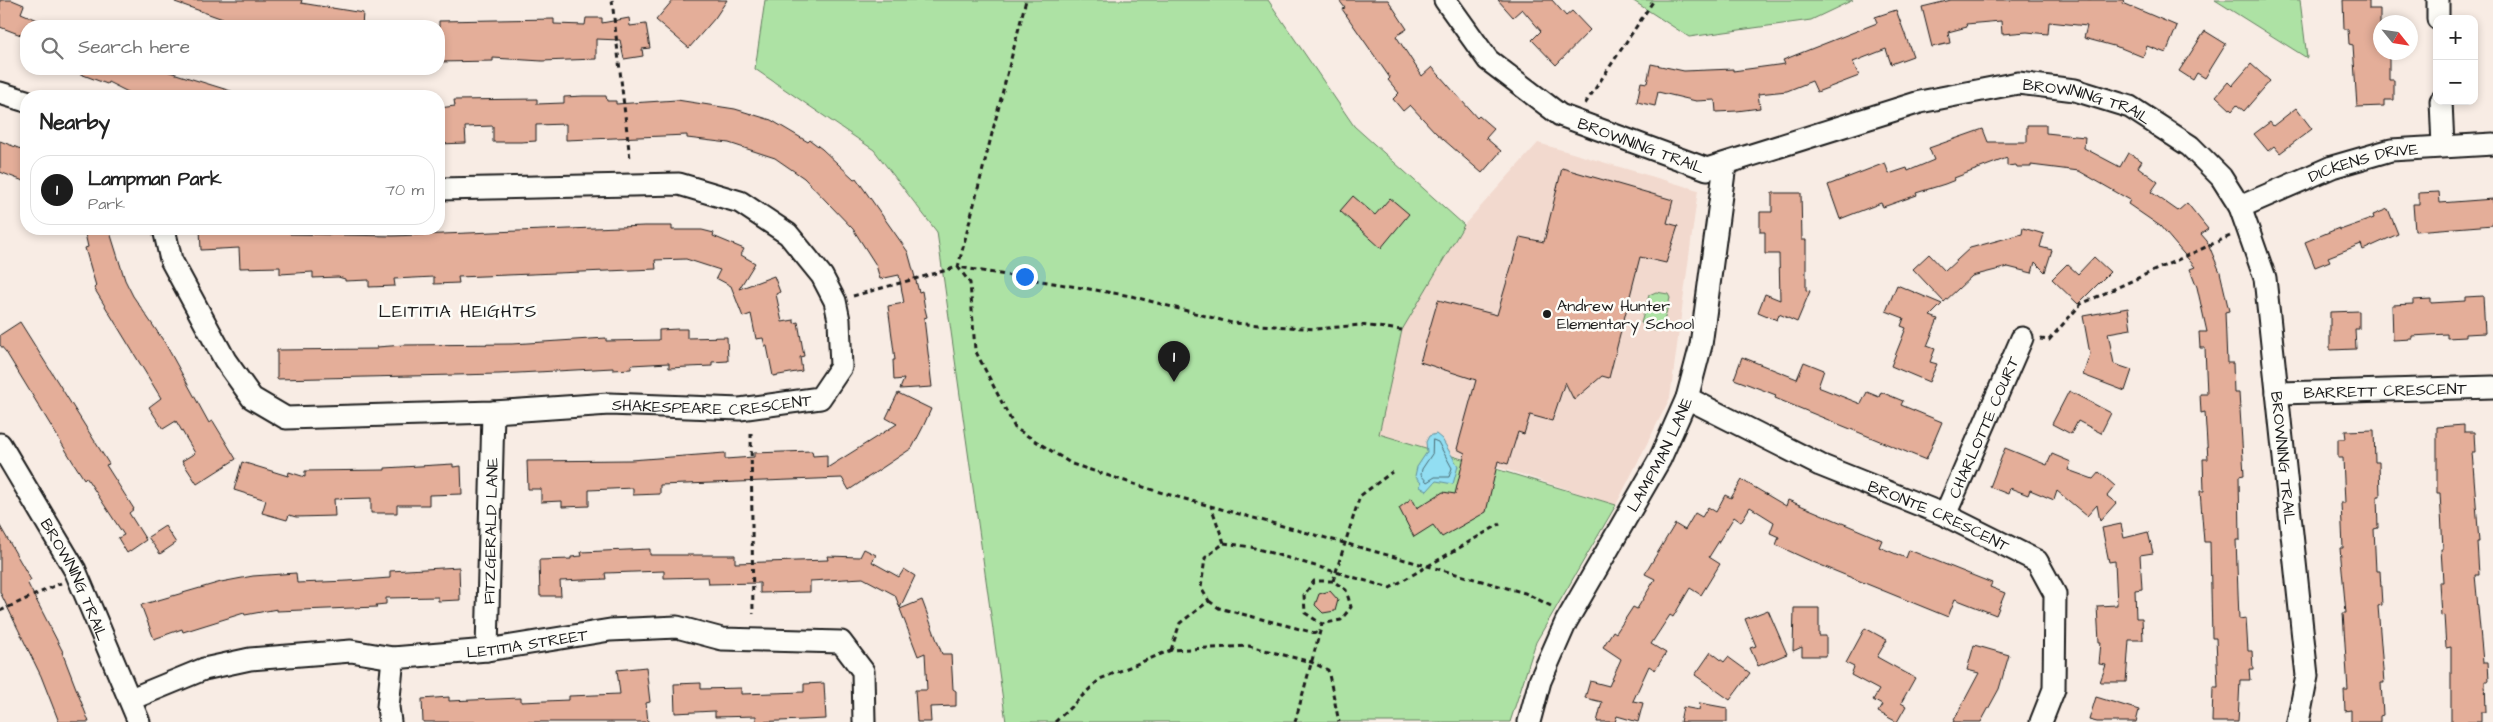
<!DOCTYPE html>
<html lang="en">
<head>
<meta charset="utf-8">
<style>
  body { margin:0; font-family:"Architects Daughter",sans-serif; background:#f6f6f6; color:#222 }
  .controls { position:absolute; right:15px; top:15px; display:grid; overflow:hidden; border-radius:10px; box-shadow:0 2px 8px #0003 }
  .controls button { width:45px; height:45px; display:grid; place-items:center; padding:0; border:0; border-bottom:1px solid #e0e0e0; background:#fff; color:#222; font:25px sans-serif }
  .compass { position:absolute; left:2373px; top:15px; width:45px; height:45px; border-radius:50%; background:#fff; box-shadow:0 2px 8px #0003; rotate:120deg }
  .you { position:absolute; left:1024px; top:276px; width:18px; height:18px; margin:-12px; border:4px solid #fff; border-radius:50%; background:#1a73e8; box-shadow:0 0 0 8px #1a73e833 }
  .badge { display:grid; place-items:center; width:32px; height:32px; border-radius:50%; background:#1c1c1c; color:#fff; font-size:16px; font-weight:700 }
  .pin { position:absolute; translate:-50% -41px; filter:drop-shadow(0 1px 2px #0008) }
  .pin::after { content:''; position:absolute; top:26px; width:18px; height:15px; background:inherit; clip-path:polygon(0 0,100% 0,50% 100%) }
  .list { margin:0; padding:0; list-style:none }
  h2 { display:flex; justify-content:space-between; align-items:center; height:65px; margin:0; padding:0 20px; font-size:21px }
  h2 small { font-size:16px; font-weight:400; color:#767676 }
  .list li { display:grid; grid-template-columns:32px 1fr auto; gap:15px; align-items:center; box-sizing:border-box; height:70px; margin:0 10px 10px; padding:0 10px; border:1px solid #e0e0e0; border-radius:20px }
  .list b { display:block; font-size:19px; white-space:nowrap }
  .list p { margin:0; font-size:16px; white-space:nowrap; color:#767676 }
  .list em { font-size:16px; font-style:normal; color:#767676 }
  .icon { flex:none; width:28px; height:28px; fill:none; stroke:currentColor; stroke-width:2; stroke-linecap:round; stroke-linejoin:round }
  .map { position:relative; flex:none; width:2493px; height:722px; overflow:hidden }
  .search { position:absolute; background:#fff; box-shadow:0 2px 8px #0003; left:20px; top:20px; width:425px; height:55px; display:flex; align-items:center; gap:12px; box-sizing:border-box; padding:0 18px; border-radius:20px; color:#767676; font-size:19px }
  .panel { position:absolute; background:#fff; box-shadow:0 2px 8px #0003; left:20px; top:90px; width:425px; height:145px; border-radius:20px }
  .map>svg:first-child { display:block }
</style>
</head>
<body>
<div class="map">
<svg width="2493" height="722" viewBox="0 0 2493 722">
  <rect width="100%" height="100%" fill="#f8ece4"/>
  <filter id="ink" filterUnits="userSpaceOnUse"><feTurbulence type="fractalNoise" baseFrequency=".02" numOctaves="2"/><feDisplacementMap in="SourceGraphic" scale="10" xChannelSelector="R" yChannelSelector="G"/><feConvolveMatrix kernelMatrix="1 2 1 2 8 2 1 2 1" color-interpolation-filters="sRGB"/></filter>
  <g filter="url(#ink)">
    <path fill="#f2d9ce" d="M 1538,143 L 1698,190 L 1670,398 L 1616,505 L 1514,472 L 1378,434 L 1402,330 L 1464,225 Z"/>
    <path fill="#ade2a4" stroke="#647f60" d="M 765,0 L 1268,0 L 1354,126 L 1464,225 L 1402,330 L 1379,434 L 1616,505 L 1536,642 L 1510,722 L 1006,722 L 937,232 L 874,150 L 755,69 Z
      M 1632,0 L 1853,0 L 1811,20 L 1689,37 Z
      M 2215,0 L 2300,0 L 2307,58 Z
      M 1656,292 L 1668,294 L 1670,298 L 1662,329 L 1655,331 L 1641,323 L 1649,295 Z"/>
    <path fill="#92def2" stroke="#63909c" d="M 1436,434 L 1442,439 L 1458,466 L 1453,484 L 1436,481 L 1427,491 L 1420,487 L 1421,483 L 1415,476 L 1417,467 L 1427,452 L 1426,442 L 1429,436 Z"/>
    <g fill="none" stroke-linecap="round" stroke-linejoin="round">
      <path stroke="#4b6a72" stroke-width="1" d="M 1433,440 L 1438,442 L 1452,468 L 1449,477 L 1435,477 L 1427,482 L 1421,475 L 1422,469 L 1432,454 Z"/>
    </g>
    <path fill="#e4ae99" stroke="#1c1c1c" d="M 0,0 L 12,0 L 24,5 L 21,13 L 52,26 L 26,26 L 26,37 L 0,27 Z
      M 175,0 L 302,0 L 301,3 L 363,13 L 362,26 L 237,26 L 237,24 L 175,2 Z
      M 673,0 L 727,0 L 715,18 L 689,48 L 656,20 Z
      M 1339,0 L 1388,0 L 1407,29 L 1396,36 L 1422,76 L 1432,67 L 1477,118 L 1479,116 L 1494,129 L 1486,138 L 1501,151 L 1482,173 L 1436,133 L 1410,105 L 1403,111 L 1393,99 L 1399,93 L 1388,80 L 1390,78 L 1342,9 L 1345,8 Z
      M 1498,0 L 1552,0 L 1566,16 L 1572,11 L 1590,30 L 1556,65 L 1532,40 L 1541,31 L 1522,9 L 1513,17 Z
      M 1951,0 L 2124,0 L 2123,3 L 2177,26 L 2166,53 L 2147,46 L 2143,57 L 2121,48 L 2084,38 L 2087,26 L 2049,22 L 2048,34 L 2027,32 L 2002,34 L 2001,21 L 1966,24 L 1967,27 L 1948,32 L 1950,43 L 1932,47 L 1922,7 Z
      M 2343,0 L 2369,0 L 2369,9 L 2380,9 L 2380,52 L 2389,52 L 2389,80 L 2394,80 L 2394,100 L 2384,100 L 2384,106 L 2357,107 L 2353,45 L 2349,44 L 2348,29 L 2344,29 Z
      M 1896,10 L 1913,56 L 1891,64 L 1886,49 L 1853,62 L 1859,76 L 1817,92 L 1812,81 L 1787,91 L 1758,94 L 1760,108 L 1737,111 L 1716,112 L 1715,100 L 1696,101 L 1658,92 L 1655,106 L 1637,102 L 1641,82 L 1647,83 L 1651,64 L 1684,71 L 1733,69 L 1733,71 L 1785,64 L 1783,60 L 1877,23 L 1875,17 Z
      M 586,18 L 602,18 L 602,23 L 629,18 L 630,26 L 646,24 L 650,48 L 642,49 L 643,56 L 624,59 L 620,40 L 596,39 L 596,59 L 542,61 L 493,58 L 493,61 L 439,62 L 439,21 L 554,19 L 554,24 L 585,25 Z
      M 2205,31 L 2226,44 L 2205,78 L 2197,73 L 2193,80 L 2179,71 Z
      M 2251,64 L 2270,81 L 2244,111 L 2237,105 L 2232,111 L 2216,96 L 2228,82 L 2232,86 Z
      M 160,69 L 234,92 L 234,96 L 136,96 L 108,82 L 107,84 L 70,70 Z
      M 583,96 L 606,96 L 607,101 L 616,101 L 616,104 L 677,100 L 735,109 L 771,120 L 808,142 L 810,140 L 822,149 L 854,179 L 856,178 L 908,252 L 919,292 L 922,291 L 925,309 L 927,317 L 924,318 L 932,387 L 900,389 L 904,379 L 894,380 L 893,360 L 895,360 L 888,306 L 904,303 L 899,275 L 880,279 L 876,265 L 853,229 L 804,178 L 775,158 L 729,143 L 687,138 L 687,135 L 566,140 L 566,124 L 536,125 L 536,141 L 521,142 L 493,142 L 493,126 L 465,127 L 466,143 L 439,144 L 439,108 L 455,106 L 454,100 L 537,99 L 537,104 L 564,103 L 564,97 Z
      M 2296,108 L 2312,129 L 2280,153 L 2274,146 L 2268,151 L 2254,134 L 2270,122 L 2273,126 Z
      M 2027,125 L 2046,125 L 2046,133 L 2085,137 L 2084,148 L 2120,167 L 2128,153 L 2142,161 L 2138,167 L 2158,182 L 2151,192 L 2178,211 L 2187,203 L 2208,229 L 2201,234 L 2207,241 L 2220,272 L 2229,311 L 2225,312 L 2227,363 L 2233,363 L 2234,393 L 2239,393 L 2244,475 L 2239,476 L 2240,540 L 2236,540 L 2239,619 L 2246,618 L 2248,651 L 2252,651 L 2253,669 L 2249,669 L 2250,680 L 2240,680 L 2238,722 L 2212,722 L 2213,687 L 2218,687 L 2216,638 L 2212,638 L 2210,542 L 2204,542 L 2200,491 L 2204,491 L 2203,459 L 2208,459 L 2205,412 L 2201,413 L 2200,394 L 2207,394 L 2205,348 L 2200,348 L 2199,332 L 2207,332 L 2197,287 L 2190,269 L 2195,267 L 2160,226 L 2128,204 L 2130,200 L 2079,171 L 2031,165 L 2031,167 L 2017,167 L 2016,165 L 2007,166 L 2007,158 L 1954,178 L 1955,180 L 1945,184 L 1916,193 L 1917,195 L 1883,207 L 1881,203 L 1840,219 L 1828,185 L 1885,163 L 1889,174 L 1907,168 L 1908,171 L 1934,160 L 1929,148 L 1983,129 L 1988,142 L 2027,142 Z
      M 0,141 L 26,151 L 26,182 L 0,172 Z
      M 1562,168 L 1673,200 L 1667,223 L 1678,226 L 1666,263 L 1640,257 L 1609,378 L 1602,376 L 1574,400 L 1565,382 L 1552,421 L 1530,415 L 1524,434 L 1518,432 L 1508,464 L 1498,461 L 1486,512 L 1442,537 L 1433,525 L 1414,537 L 1399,508 L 1412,498 L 1417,508 L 1443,492 L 1455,494 L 1465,453 L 1457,449 L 1476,380 L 1420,362 L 1438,300 L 1497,315 L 1520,237 L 1544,242 Z
      M 2439,192 L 2440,203 L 2493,199 L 2493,225 L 2415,231 L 2413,204 L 2419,204 L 2419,193 Z
      M 1772,193 L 1801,193 L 1802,240 L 1806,240 L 1806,290 L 1810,291 L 1797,322 L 1779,314 L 1777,320 L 1758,312 L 1765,294 L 1780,300 L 1779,254 L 1765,254 L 1765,232 L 1760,232 L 1760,212 L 1772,212 Z
      M 1353,196 L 1375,215 L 1390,198 L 1409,214 L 1381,248 L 1340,211 Z
      M 2388,209 L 2398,234 L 2363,250 L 2361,244 L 2328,257 L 2330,261 L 2315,267 L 2305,242 L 2339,228 L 2340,230 L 2374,218 L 2373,215 Z
      M 644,226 L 672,226 L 672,230 L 702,230 L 714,233 L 713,236 L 744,249 L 741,255 L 755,263 L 739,289 L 774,276 L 780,292 L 776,294 L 782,322 L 794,320 L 794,323 L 798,322 L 804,356 L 800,357 L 802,371 L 773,376 L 767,346 L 765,346 L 763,338 L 756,339 L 751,314 L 743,317 L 731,286 L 716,278 L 720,270 L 686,259 L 655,260 L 656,269 L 458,277 L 459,283 L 434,284 L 434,277 L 394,279 L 395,286 L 369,287 L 369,280 L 345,281 L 345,279 L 338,277 L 313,278 L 313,272 L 280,274 L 280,267 L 240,268 L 239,248 L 201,250 L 200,229 L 290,229 L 290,234 L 393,236 Z
      M 2023,228 L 2044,234 L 2040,247 L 2052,250 L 2045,272 L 2035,262 L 2032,273 L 2008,267 L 1972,276 L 1944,302 L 1913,269 L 1929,254 L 1945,271 L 1970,248 L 2022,234 Z
      M 84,229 L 109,229 L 125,280 L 133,296 L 165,343 L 209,423 L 213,421 L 236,459 L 197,484 L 182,461 L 195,453 L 176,421 L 163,429 L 149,407 L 161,398 L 94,288 L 96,286 L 85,248 L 88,247 Z
      M 2094,257 L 2110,272 L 2078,304 L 2052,279 L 2067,264 L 2078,274 Z
      M 1897,285 L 1942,304 L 1930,316 L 1938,319 L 1927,346 L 1935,349 L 1930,362 L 1937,364 L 1929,382 L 1891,366 L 1906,328 L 1901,326 L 1904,318 L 1886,311 Z
      M 2483,296 L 2485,333 L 2465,334 L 2465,337 L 2447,338 L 2447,334 L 2412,336 L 2412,339 L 2393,340 L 2392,305 L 2413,304 L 2413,300 L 2431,299 L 2431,303 L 2465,301 L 2465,297 Z
      M 2128,308 L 2131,329 L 2108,333 L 2114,364 L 2132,370 L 2125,391 L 2083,375 L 2090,354 L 2083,316 Z
      M 2359,311 L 2359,329 L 2355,329 L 2356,349 L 2330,350 L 2330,312 Z
      M 20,322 L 109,464 L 106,465 L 134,509 L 129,513 L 146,540 L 127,553 L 118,538 L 124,535 L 86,477 L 84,479 L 73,462 L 6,352 L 0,345 L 0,335 Z
      M 678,329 L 687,329 L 687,338 L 727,337 L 728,361 L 712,362 L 712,366 L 688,367 L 669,368 L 669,363 L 631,365 L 631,369 L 613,370 L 613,368 L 499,374 L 277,379 L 277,350 L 377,349 L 377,347 L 404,345 L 512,344 L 606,338 L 606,341 L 659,340 L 659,330 Z
      M 1742,357 L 1797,379 L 1804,362 L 1824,370 L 1818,387 L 1861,404 L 1867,392 L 1879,397 L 1881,392 L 1903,401 L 1901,405 L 1942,422 L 1926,460 L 1775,398 L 1776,395 L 1734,379 Z
      M 2069,391 L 2111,413 L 2101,433 L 2078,421 L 2071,434 L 2052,424 Z
      M 898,393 L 931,409 L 923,427 L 912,448 L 849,490 L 842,478 L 660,485 L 660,494 L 633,495 L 633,488 L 589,490 L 589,506 L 562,507 L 562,501 L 541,502 L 541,489 L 528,489 L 527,461 L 631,460 L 725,453 L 725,459 L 754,457 L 754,453 L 812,451 L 813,456 L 827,455 L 827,468 L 897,424 L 886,418 Z
      M 2464,425 L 2464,432 L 2474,432 L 2475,452 L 2472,452 L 2479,542 L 2477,542 L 2479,575 L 2475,575 L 2483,662 L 2488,662 L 2489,681 L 2485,681 L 2486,712 L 2481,712 L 2481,722 L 2451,722 L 2451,647 L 2446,648 L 2444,615 L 2441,616 L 2439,582 L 2443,582 L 2441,549 L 2443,549 L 2440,493 L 2437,493 L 2437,427 Z
      M 2374,430 L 2375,462 L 2379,462 L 2380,496 L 2377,496 L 2378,528 L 2374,529 L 2376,571 L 2380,571 L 2382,605 L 2378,606 L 2384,683 L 2381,683 L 2383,715 L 2380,716 L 2380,722 L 2351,722 L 2351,710 L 2345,711 L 2344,690 L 2348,690 L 2343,613 L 2346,613 L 2340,548 L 2343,548 L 2341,503 L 2345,503 L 2343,458 L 2338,458 L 2338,439 L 2346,439 L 2345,431 Z
      M 2005,448 L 2047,465 L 2052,454 L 2071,462 L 2068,470 L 2093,479 L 2099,472 L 2115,486 L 2107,496 L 2116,503 L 2100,521 L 2097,505 L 2087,516 L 2057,491 L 2054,500 L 2030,490 L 2028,495 L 2010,488 L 2008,494 L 1990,487 Z
      M 242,462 L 288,476 L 289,472 L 305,477 L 305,471 L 385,470 L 385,468 L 453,464 L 453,467 L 461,466 L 462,494 L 429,495 L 429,505 L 397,505 L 397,513 L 371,513 L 371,498 L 334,499 L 335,516 L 296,517 L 289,515 L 287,520 L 262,513 L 266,500 L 234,490 Z
      M 1742,480 L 1786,506 L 1788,500 L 1882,540 L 1879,547 L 1906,558 L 1909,550 L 1992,583 L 1990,587 L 2005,593 L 1996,615 L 1955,599 L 1948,617 L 1813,562 L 1776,545 L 1779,537 L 1770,533 L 1774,522 L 1750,507 L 1741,522 L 1734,517 L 1709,557 L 1720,564 L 1701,595 L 1690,588 L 1673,617 L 1670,615 L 1651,644 L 1666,653 L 1655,670 L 1649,666 L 1633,701 L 1643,703 L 1638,722 L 1617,716 L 1615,722 L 1597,722 L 1602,702 L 1585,698 L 1590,681 L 1609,686 L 1621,659 L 1603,647 L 1613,631 L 1616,633 L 1633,607 L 1637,609 L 1655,579 L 1645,574 L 1655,557 L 1675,524 L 1685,530 L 1695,513 L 1702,517 L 1708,507 L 1716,512 L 1725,495 L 1731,498 Z
      M 2121,524 L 2124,538 L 2148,532 L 2153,553 L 2140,555 L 2142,589 L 2135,590 L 2136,618 L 2142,618 L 2143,640 L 2129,640 L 2126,682 L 2100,682 L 2106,665 L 2099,664 L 2101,642 L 2099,642 L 2097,606 L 2117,605 L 2115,561 L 2109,562 L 2102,528 Z
      M 0,526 L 31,580 L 27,582 L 63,652 L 62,652 L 89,722 L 59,722 L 41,676 L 0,592 Z
      M 165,526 L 176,543 L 160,554 L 148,537 Z
      M 650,549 L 650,555 L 735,555 L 735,563 L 828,560 L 827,556 L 860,557 L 864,549 L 876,555 L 872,562 L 899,577 L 904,569 L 915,576 L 900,608 L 895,595 L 863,578 L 810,581 L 810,592 L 760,593 L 760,583 L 709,584 L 708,577 L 664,578 L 664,571 L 605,573 L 606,579 L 560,581 L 561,596 L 540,596 L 539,560 L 571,559 L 571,557 L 582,556 L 581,552 Z
      M 459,567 L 460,600 L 438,601 L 438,597 L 386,598 L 386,604 L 376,605 L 377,607 L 277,611 L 277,609 L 245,615 L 244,613 L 183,632 L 182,629 L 154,639 L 141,605 L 221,582 L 253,576 L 296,573 L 297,583 L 348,581 L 390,578 L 390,571 Z
      M 1330,591 L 1338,600 L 1335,611 L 1323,613 L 1315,605 L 1319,594 Z
      M 922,600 L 942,654 L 951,654 L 953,689 L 956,691 L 956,706 L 930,707 L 931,722 L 917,722 L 915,690 L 927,690 L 925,653 L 918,656 L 900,609 Z
      M 1794,608 L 1819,608 L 1819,636 L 1826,636 L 1826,656 L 1802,656 L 1802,647 L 1793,651 Z
      M 1768,610 L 1787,654 L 1758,666 L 1750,648 L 1756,646 L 1745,619 Z
      M 1865,628 L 1887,640 L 1877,657 L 1915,678 L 1901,703 L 1906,706 L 1897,722 L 1878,712 L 1882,705 L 1873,700 L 1879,690 L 1851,675 L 1854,667 L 1846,663 Z
      M 1974,645 L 2009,655 L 1999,689 L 1981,722 L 1953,722 L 1979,673 L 1967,670 Z
      M 1711,652 L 1724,662 L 1728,657 L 1750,673 L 1730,700 L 1695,675 Z
      M 646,667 L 650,702 L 646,703 L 648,722 L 423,722 L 422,699 L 449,697 L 449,701 L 521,698 L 521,702 L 569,700 L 569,696 L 620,694 L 617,670 Z
      M 701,683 L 701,689 L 741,688 L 741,694 L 804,692 L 804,684 L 824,683 L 826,719 L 756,722 L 756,716 L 715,717 L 715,711 L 675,713 L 674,684 Z
      M 2096,697 L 2139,710 L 2136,722 L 2097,722 L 2089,720 Z
      M 1700,703 L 1727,708 L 1727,722 L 1680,722 L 1683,707 L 1699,710 Z"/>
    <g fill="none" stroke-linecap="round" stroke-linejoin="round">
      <g stroke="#1c1c1c" stroke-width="25">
        <g id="minor">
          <path id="s1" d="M 1445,0 L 1488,60 L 1560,115 L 1707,169 L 1920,102 L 2018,83 L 2075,90 L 2130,107 L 2190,146 L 2221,177 L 2240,207 L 2265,278 L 2307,676 L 2298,722"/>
          <path d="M 2438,0 L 2438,19"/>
          <path d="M 0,93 L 26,101"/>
          <path d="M 2441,101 L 2443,146"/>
          <path id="s2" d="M 2240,207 L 2332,167 L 2391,150 L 2493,144"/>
          <path id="s3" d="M 164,229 L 171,260 L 225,360 L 252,398 L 286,418 L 493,412 L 609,404 L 740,409 L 820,398 L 841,367 L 839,320 L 835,301 L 822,276 L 788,234 L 740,202 L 679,184 L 439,189"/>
          <path id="s4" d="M 2277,393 L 2493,387"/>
          <path id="s5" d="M 1687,398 L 1820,465 L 1945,515 L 2037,561 L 2055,594 L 2054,689 L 2041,722"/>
          <path id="s6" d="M 0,444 L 75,570 L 139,722"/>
          <path id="s7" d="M 1945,515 L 2022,338"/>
          <path id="s8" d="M 487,650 L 493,412"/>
          <path id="s9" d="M 131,699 L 204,669 L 250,659 L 351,651 L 393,658 L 487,650 L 610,630 L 677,627 L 722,639 L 841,642 L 863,671 L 864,722"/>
          <path d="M 390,722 L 388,707 L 393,658"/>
          <path id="s10" d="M 1529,722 L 1540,681 L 1566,622 L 1660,459 L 1687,398 L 1701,345 L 1725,165"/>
        </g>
      </g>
      <path stroke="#1c1c1c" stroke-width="3" stroke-dasharray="5 4" stroke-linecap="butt" d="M 612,0 L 630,159
        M 1585,104 L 1654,0
        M 853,296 L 958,267 L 1026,0
        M 1402,330 L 1361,325 L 1316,329 L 1232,323 L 1131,296 L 958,267 L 970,283 L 975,350 L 1015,428 L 1072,464 L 1156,491 L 1525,593 L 1553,607
        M 2040,339 L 2049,340 L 2081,304 L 2230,236
        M 751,433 L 753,614
        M 1224,543 L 1251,547 L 1390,588 L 1500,524
        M 1333,581 L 1314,581 L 1304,595 L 1305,613 L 1322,624 L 1341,620 L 1351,607 L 1346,590 L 1333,581 L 1360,496 L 1392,472
        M 1209,601 L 1219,608 L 1319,634
        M 0,611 L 61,583
        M 1171,650 L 1180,623 L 1209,601 L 1201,588 L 1205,558 L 1224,543 L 1211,506
        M 1055,722 L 1100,679 L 1171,650 L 1249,646 L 1311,662 L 1328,670 L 1339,722
        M 1295,722 L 1322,624"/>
      <use href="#minor" stroke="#fdfcf7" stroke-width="21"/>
    </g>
  </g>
  <circle fill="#1c1c1c" stroke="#fdfcf7" stroke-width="2" cx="1547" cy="314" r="5"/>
  <g text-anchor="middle" stroke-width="5" stroke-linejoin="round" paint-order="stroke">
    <g font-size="16" fill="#1c1c1c" stroke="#fdfcf7">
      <text dy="6" stroke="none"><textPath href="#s1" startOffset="716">BROWNING TRAIL</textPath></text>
      <text dy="6" stroke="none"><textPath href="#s1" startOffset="251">BROWNING TRAIL</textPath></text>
      <text dy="6" stroke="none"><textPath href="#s2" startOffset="132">DICKENS DRIVE</textPath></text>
      <text dy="6" stroke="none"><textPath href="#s4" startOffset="108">BARRETT CRESCENT</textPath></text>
      <text dy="6" stroke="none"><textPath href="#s3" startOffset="658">SHAKESPEARE CRESCENT</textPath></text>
      <text dy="6" stroke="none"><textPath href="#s7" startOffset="96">CHARLOTTE COURT</textPath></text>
      <text dy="6" stroke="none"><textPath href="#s10" startOffset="299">LAMPMAN LANE</textPath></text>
      <text dy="6" stroke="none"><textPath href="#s1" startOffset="1166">BROWNING TRAIL</textPath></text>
      <text dy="6" stroke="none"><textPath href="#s5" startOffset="278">BRONTE CRESCENT</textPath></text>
      <text dy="6" stroke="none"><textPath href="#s8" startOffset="119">FITZGERALD LANE</textPath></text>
      <text dy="6" stroke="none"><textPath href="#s6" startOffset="155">BROWNING TRAIL</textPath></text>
      <text dy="6" stroke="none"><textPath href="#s9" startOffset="405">LETITIA STREET</textPath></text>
    </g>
    <g font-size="16" fill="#1c1c1c" stroke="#fdfcf7" text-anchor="start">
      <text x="1557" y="311">Andrew Hunter<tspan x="1557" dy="18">Elementary School</tspan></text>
    </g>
    <g font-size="18" letter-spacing="1" fill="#1c1c1c" stroke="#fdfcf7">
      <text x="458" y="317">LEITITIA HEIGHTS</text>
    </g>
  </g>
</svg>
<div class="controls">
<button>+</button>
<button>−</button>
</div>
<svg class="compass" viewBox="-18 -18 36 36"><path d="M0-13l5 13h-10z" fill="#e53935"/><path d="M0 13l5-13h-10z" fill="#767676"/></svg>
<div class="you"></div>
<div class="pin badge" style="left:1174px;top:382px">1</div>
<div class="search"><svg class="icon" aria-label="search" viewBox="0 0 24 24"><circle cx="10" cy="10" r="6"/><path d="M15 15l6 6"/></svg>Search here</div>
<section class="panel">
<h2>Nearby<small></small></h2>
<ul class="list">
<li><span class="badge">1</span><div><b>Lampman Park</b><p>Park</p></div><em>70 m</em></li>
</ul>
</section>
</div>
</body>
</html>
